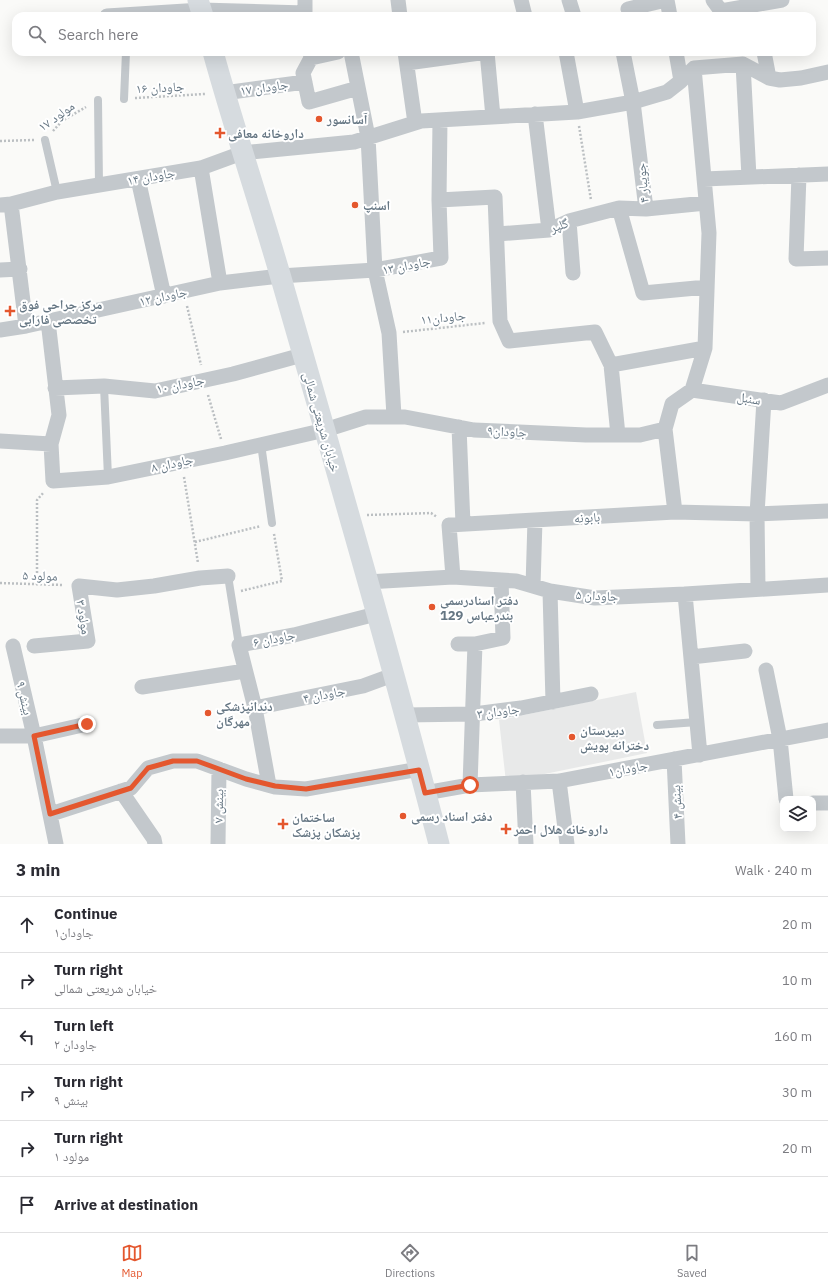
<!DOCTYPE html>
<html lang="en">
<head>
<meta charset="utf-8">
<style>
  body { margin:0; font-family:"IBM Plex Sans","Noto Naskh Arabic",sans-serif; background:#f7f7f7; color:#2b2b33 }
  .controls { position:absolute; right:12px; bottom:12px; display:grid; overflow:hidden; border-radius:8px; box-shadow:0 4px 16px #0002 }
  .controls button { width:36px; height:36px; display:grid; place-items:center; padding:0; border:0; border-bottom:1px solid #e1e1e2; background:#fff; color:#2b2b33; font:20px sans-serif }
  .stop { position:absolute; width:12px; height:12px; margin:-9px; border:3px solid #e4572e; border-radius:50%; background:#fff }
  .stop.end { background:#e4572e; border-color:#fff; box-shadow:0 1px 4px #0008 }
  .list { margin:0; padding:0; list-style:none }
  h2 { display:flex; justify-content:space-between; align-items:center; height:52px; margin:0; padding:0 16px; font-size:17px }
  h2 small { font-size:13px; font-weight:400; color:#7c7c81 }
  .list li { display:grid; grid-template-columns:26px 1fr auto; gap:12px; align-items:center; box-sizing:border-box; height:56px; padding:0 16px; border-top:1px solid #e1e1e2 }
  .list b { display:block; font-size:15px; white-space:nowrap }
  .list p { margin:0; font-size:13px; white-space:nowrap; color:#7c7c81 }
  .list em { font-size:13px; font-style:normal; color:#7c7c81 }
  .icon { flex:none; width:22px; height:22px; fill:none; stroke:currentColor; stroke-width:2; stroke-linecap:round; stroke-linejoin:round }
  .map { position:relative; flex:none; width:828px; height:844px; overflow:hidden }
  .search { position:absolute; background:#fff; box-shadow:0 4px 16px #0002; left:12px; right:12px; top:12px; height:44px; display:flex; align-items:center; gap:10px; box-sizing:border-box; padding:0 14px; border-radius:12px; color:#7c7c81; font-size:15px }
  .sheet { height:388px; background:#fff }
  nav { display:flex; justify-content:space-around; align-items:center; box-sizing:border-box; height:56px; border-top:1px solid #e1e1e2; background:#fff; font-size:11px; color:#7c7c81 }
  nav a { display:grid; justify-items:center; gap:2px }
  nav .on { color:#e4572e }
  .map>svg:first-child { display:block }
</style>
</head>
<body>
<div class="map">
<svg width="828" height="844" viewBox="0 0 828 844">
  <rect width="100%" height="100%" fill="#fafaf8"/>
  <path fill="#e8e9e9" d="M 636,692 L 647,753 L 506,782 L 499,720 Z"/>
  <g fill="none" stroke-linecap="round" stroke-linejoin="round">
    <path stroke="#bbbfc2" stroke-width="2.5" stroke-dasharray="2 2" stroke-linecap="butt" d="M 135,98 L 205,94
      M 579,126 L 591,200
      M 53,131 L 62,121 L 86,107
      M 0,141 L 34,140
      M 187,306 L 201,365
      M 403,332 L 485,323
      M 208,395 L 221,439
      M 184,477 L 198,563
      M 367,515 L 431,513 L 437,517
      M 195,542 L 261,526
      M 0,583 L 63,585
      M 37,585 L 37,500 L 44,492
      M 241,591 L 282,581 L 274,534"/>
    <path stroke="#c3c8cc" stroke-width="8" d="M 124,99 L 126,52
      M 98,100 L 99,185
      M 45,140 L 57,192
      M 104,386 L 108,477
      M 261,444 L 272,523
      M 228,576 L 239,645
      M 657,725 L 697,722"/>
    <path stroke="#c3c8cc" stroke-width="15" d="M 398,0 L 400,16
      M 521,0 L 525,16
      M 569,0 L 574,16
      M 667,0 L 670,16
      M 713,0 L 721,11 L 782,0
      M 628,9 L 666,0
      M 107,16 L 201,10 L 305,13 L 305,0
      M 310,52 L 311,58 L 338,52
      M 351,52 L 368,137 L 375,270 L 389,333 L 394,416
      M 405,52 L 415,123
      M 566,52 L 577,112
      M 623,52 L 633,102 L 646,209 L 619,208 L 643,293 L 707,287
      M 676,52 L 681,81
      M 764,52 L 769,78
      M 311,58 L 303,73 L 309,102 L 358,88
      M 407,63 L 487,52 L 493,117
      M 743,64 L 749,177
      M 224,93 L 305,82
      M 535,114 L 549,230
      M 201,168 L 220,283
      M 799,175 L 796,259 L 828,258
      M 138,179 L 164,296
      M 704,179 L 828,174
      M 439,200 L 495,197 L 500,321 L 509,341 L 595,332 L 611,365 L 618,435
      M 11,204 L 26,326
      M 0,205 L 11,204 L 57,192 L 201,168 L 242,153 L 354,142 L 421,121 L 577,112 L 633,102 L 667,92 L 681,81 L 694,68 L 743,64 L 769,78 L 780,80 L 801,78 L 828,72
      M 646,209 L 706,203
      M 569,221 L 573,273
      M 497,234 L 549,230 L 569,221 L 619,208
      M 0,270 L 20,269
      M 48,321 L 59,415 L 51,444 L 53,481 L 108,477 L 225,453 L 325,430 L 366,417 L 405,417 L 474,430 L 586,435 L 640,435 L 665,429 L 672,404 L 692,390 L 781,403 L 828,385
      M 0,330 L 26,326 L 220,283 L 280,276 L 375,270 L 441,258 L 439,200 L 440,120
      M 611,365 L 705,348
      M 55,388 L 104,386 L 155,391 L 233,374 L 302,355
      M 692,390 L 705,348 L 709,233 L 694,68
      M 459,427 L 463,524
      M 665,429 L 675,512
      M 0,441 L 51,444
      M 453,577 L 449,525 L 675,512 L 757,514 L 828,511
      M 367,582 L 453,577 L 516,581 L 550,591 L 595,598 L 685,594 L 828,585
      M 533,586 L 535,520
      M 758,589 L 757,514 L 764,400
      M 550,591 L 553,702
      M 685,594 L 700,755
      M 458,644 L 475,644 L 503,638 L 501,580
      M 13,646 L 34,736 L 56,844
      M 34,646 L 88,641 L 79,586 L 117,590 L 154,586 L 200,578 L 228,576
      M 691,657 L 745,651
      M 766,670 L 780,739 L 786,799
      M 142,687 L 245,671
      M 255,708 L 363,686 L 393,675
      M 404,715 L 474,714 L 521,708 L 591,694
      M 0,736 L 34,736 L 87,724
      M 674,759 L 678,844
      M 559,781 L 567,844
      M 523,782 L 526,844
      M 269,785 L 255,708 L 239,645 L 294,635 L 376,614
      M 470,785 L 475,644
      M 121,791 L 154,839 L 155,844
      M 425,793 L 470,785 L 559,781 L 828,730
      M 813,803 L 828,803
      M 51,814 L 131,788 L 148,768 L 173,761 L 197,761 L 246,779 L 275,787 L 306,789 L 419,769
      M 218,844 L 219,769"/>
    <path stroke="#d6dbdf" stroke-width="21" d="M 198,0 L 203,16
      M 213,52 C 234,128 259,202 281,278 C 335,466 390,654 439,844"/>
  </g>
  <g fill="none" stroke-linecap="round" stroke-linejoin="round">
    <path stroke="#e4572e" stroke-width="5" d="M 87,724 L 34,736 L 50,814 L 131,788 L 148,768 L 173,761 L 197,761 L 246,779 L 275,786 L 306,789 L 419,770 L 425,793 L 470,785"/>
  </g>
  <g fill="#e4572e" stroke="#fff" stroke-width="1.5">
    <circle cx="319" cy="119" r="4"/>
    <path d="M218 127h4v4h4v4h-4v4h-4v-4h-4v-4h4z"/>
    <circle cx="355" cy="205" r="4"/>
    <path d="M8 305h4v4h4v4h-4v4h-4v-4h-4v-4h4z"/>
    <circle cx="432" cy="607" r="4"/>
    <circle cx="208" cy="713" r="4"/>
    <circle cx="572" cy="737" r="4"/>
    <circle cx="403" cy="816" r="4"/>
    <path d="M281 818h4v4h4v4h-4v4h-4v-4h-4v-4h4z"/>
    <path d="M504 823h4v4h4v4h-4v4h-4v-4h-4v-4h4z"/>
  </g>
  <g text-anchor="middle" stroke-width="4" stroke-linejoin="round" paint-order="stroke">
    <g font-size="13" fill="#657683" stroke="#fff">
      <text transform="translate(160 87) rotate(-3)" y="5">جاودان ۱۶</text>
      <text transform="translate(264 87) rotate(-8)" y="5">جاودان ۱۷</text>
      <text transform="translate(56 116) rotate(-36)" y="5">مولود ۱۷</text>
      <text transform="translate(151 176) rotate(-10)" y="5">جاودان ۱۴</text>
      <text transform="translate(642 183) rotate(-95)" y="5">جویبار ۴</text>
      <text transform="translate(559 225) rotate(-20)" y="5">گلپر</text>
      <text transform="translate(406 265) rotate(-11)" y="5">جاودان ۱۳</text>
      <text transform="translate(163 296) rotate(-12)" y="5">جاودان ۱۲</text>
      <text transform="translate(443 317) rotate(-6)" y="5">جاودان۱۱</text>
      <text transform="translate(180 384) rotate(-11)" y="5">جاودان ۱۰</text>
      <text transform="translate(749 398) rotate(9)" y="5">سنبل</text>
      <text transform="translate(322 422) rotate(74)" y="5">خیابان شریعتی شمالی</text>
      <text transform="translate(507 431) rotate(3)" y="5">جاودان۹</text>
      <text transform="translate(172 463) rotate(-12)" y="5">جاودان ۸</text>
      <text transform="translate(587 517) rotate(-3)" y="5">بابونه</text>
      <text transform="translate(40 575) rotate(2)" y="5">مولود ۵</text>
      <text transform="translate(597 595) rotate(3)" y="5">جاودان ۵</text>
      <text transform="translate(84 617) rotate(81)" y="5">مولود ۳</text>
      <text transform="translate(274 638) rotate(-11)" y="5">جاودان ۶</text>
      <text transform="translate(324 694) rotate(-11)" y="5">جاودان ۴</text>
      <text transform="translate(25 698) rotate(77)" y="5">بینش ۹</text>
      <text transform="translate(498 711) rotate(-7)" y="5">جاودان ۳</text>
      <text transform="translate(628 768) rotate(-11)" y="5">جاودان۱</text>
      <text transform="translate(676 802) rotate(-93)" y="5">بینش ۴</text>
      <text transform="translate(218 806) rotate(-89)" y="5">بینش ۷</text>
    </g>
    <g font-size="13" font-weight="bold" fill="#657683" stroke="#fff" text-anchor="start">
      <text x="327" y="124">آسانسور</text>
      <text x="228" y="138">داروخانه معافی</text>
      <text x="363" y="210">اسنپ</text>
      <text x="19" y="309">مرکز جراحی فوق<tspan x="19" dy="15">تخصصی فارابی</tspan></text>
      <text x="440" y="605">دفتر اسنادرسمی<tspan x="440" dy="15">129 بندرعباس</tspan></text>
      <text x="216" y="711">دندانپزشکی<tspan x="216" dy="15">مهرگان</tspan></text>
      <text x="580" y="735">دبیرستان<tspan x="580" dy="15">دخترانه پویش</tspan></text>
      <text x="411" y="821">دفتر اسناد رسمی</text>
      <text x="292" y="822">ساختمان<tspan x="292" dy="15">پزشکان پزشک</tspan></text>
      <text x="514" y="834">داروخانه هلال احمر</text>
    </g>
  </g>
</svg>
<div class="controls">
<button><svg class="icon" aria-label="layers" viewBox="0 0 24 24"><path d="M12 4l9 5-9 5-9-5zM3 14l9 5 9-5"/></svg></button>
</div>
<div class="stop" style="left:470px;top:785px"></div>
<div class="stop end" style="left:87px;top:724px"></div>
<div class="search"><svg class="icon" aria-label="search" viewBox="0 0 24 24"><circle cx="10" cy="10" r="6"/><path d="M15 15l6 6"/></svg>Search here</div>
</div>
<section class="sheet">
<h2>3 min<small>Walk · 240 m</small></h2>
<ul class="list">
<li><svg class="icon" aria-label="ahead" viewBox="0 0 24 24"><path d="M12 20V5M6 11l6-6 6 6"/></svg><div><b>Continue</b><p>جاودان۱</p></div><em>20 m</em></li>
<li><svg class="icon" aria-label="right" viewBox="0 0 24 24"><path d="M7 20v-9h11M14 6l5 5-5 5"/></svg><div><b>Turn right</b><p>خیابان شریعتی شمالی</p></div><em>10 m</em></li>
<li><svg class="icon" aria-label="left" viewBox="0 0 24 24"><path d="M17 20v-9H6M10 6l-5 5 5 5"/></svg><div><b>Turn left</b><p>جاودان ۲</p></div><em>160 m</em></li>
<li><svg class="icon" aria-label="right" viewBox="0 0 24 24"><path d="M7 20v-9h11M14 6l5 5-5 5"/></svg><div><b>Turn right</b><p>بینش ۹</p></div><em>30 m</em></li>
<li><svg class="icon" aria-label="right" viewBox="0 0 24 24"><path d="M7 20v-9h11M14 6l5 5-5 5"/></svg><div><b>Turn right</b><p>مولود ۱</p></div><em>20 m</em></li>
<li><svg class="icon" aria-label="arrive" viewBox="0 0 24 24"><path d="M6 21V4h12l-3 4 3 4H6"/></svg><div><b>Arrive at destination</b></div></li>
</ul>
</section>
<nav>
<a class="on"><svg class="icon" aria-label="map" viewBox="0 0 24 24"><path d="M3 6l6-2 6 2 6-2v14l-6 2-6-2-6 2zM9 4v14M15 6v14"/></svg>Map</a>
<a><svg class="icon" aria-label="directions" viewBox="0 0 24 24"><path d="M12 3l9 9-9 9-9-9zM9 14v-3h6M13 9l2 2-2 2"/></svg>Directions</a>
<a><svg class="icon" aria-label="saved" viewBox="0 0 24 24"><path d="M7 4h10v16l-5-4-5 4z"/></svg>Saved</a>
</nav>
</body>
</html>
